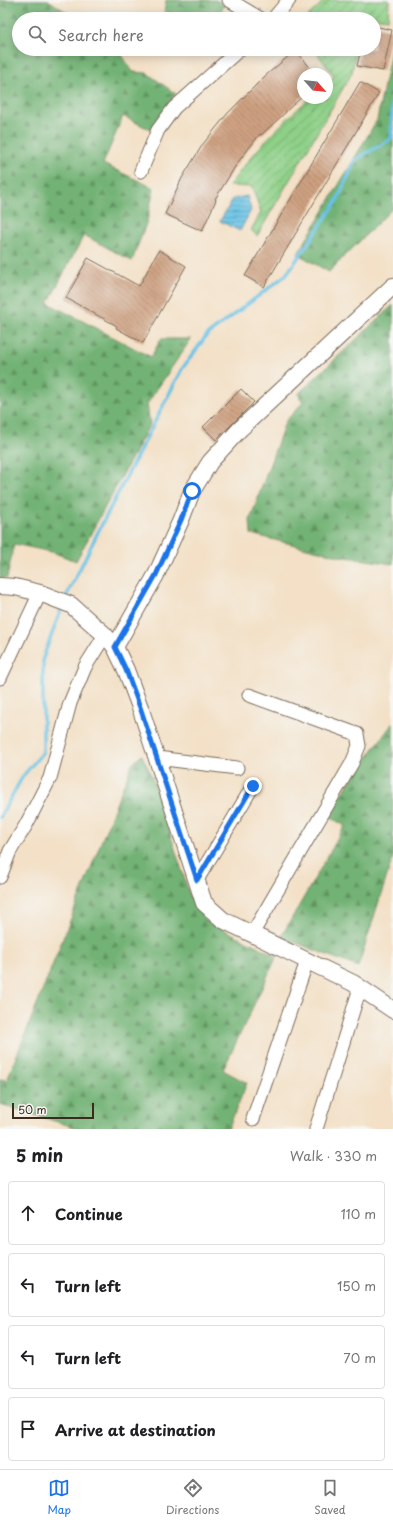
<!DOCTYPE html>
<html lang="en">
<head>
<meta charset="utf-8">
<style>
  body { margin:0; font-family:"Playpen Sans",sans-serif; background:#f6f6f6; color:#202124 }
  .compass { position:absolute; left:297px; top:68px; width:36px; height:36px; border-radius:50%; background:#fff; box-shadow:0 2px 10px #0003; rotate:117deg }
  .scale { position:absolute; left:12px; bottom:10px; width:82px; box-sizing:border-box; padding-left:4px; border:2px solid #3b2a1e; border-top:0; font-size:11px; line-height:14px; white-space:nowrap; color:#3b2a1e; -webkit-text-stroke:3px #f6f6f2; paint-order:stroke }
  .stop { position:absolute; width:12px; height:12px; margin:-9px; border:3px solid #1a73e8; border-radius:50%; background:#fff }
  .stop.end { background:#1a73e8; border-color:#fff; box-shadow:0 1px 4px #0008 }
  .list { margin:0; padding:0; list-style:none }
  h2 { display:flex; justify-content:space-between; align-items:center; height:52px; margin:0; padding:0 16px; font-size:17px }
  h2 small { font-size:13px; font-weight:400; color:#757577 }
  .list li { display:grid; grid-template-columns:26px 1fr auto; gap:12px; align-items:center; box-sizing:border-box; height:64px; margin:0 8px 8px; padding:0 8px; border:1px solid #e0e0e0; border-radius:4px }
  .list b { display:block; font-size:15px; white-space:nowrap }
  .list em { font-size:13px; font-style:normal; color:#757577 }
  .icon { flex:none; width:22px; height:22px; fill:none; stroke:currentColor; stroke-width:2; stroke-linecap:round; stroke-linejoin:round }
  .map { position:relative; flex:none; width:393px; height:1129px; overflow:hidden }
  .search { position:absolute; background:#fff; box-shadow:0 2px 10px #0003; left:12px; right:12px; top:12px; height:44px; display:flex; align-items:center; gap:10px; box-sizing:border-box; padding:0 14px; border-radius:22px; color:#757577; font-size:15px }
  .sheet { height:340px; background:#fff }
  nav { display:flex; justify-content:space-around; align-items:center; box-sizing:border-box; height:56px; border-top:1px solid #e0e0e0; background:#fff; font-size:11px; color:#757577 }
  nav a { display:grid; justify-items:center; gap:2px }
  nav .on { color:#1a73e8 }
  .map>svg:first-child { display:block }
</style>
</head>
<body>
<div class="map">
<svg width="393" height="1129" viewBox="0 0 393 1129">
  <defs>
    <pattern id="forest-firs" width="22" height="20" patternUnits="userSpaceOnUse"><rect width="22" height="20" fill="#72b274"/><path d="M5 1l3.5 6h-7zM16 11l3.5 6h-7z" fill="#5f915f"/></pattern>
    <pattern id="garden-furrows" width="10" height="10" patternUnits="userSpaceOnUse"><rect width="10" height="10" fill="#8ed088"/><path d="M-1 1l2-2M0 10L10 0M9 11l2-2" fill="none" stroke="#75a96f"/></pattern>
    <pattern id="water-rules" width="6" height="5" patternUnits="userSpaceOnUse"><rect width="6" height="5" fill="#68c2e5"/><path d="M0 2.5h6" fill="none" stroke="#579eb9"/></pattern>
    <pattern id="building-back-hatch" width="6" height="6" patternUnits="userSpaceOnUse"><rect width="6" height="6" fill="#cea081"/><path d="M-1 5l2 2M0 0l6 6M5-1l2 2" fill="none" stroke="#a88369"/></pattern>
  </defs>
  <rect width="100%" height="100%" fill="#f6f6f2"/>
  <filter id="ink" filterUnits="userSpaceOnUse"><feTurbulence type="fractalNoise" baseFrequency=".025" numOctaves="2"/><feDisplacementMap in="SourceGraphic" scale="8" xChannelSelector="R" yChannelSelector="G"/><feConvolveMatrix kernelMatrix="1 2 1 2 8 2 1 2 1" color-interpolation-filters="sRGB"/></filter>
  <filter id="wash" filterUnits="userSpaceOnUse"><feTurbulence type="fractalNoise" baseFrequency=".012" numOctaves="4" result="noise"/><feDisplacementMap in="SourceGraphic" scale="16" xChannelSelector="R" yChannelSelector="G"/><feGaussianBlur stdDeviation="0.9" result="paint"/><feColorMatrix in="noise" values="0 0 0 0 0 0 0 0 0 0 0 0 0 0 0 0 0 1.4 0 .05"/><feComposite in="paint" operator="in"/></filter>
  <g filter="url(#wash)">
    <rect width="100%" height="100%" fill="#f3e0c6"/>
    <path fill="url(#forest-firs)" stroke="#566e49" d="M 0,0 L 48,0 L 77,19 L 19,19 L 19,49 L 118,49 L 133,72 L 147,73 L 176,94 L 151,130 L 123,116 L 103,164 L 154,188 L 147,221 L 132,261 L 84,235 L 48,303 L 151,357 L 161,339 L 191,339 L 147,404 L 150,424 L 76,561 L 52,552 L 14,544 L 7,578 L 0,578 Z
      M 166,0 L 216,0 L 224,5 L 217,19 L 163,19 Z
      M 393,40 L 393,208 L 329,272 L 298,254 L 377,120 Z
      M 393,305 L 393,564 L 339,556 L 251,534 L 250,520 L 285,422 L 303,402 L 298,394 Z
      M 393,723 L 393,857 L 358,967 L 281,937 L 345,826 L 327,815 L 362,764 Z
      M 142,755 L 152,777 L 190,896 L 206,921 L 277,956 L 223,1070 L 247,1083 L 228,1129 L 80,1129 L 0,1104 L 0,1079 L 7,1080 L 132,764 Z"/>
    <path fill="url(#garden-furrows)" stroke="#647d53" d="M 325,0 L 389,0 L 388,19 L 362,16 L 361,19 L 305,19 Z
      M 314,49 L 356,49 L 352,73 L 257,236 L 251,230 L 261,212 L 252,187 L 229,186 C 254,151 278,126 310,98 L 327,98 L 327,83 L 334,76 Z"/>
    <path fill="url(#water-rules)" stroke="#527682" d="M 247,196 L 251,210 L 240,231 L 220,221 L 233,199 Z"/>
    <g fill="none" stroke-linecap="round" stroke-linejoin="round">
      <path stroke="#68c2e5" stroke-width="3.5" d="M 65,599 L 100,528 L 182,369 L 207,335 L 286,275 L 336,203 L 355,160 L 391,139 L 393,78
        M 0,817 L 23,776 L 43,752 L 43,658 L 62,607"/>
    </g>
    <g id="blocks">
      <path fill="url(#building-back-hatch)" d="M 374,26 L 392,30 L 383,71 L 357,66 L 361,49 L 374,49 Z
        M 296,50 L 315,74 L 303,74 L 303,96 L 285,112 L 286,112 L 261,135 L 260,134 L 238,162 L 215,199 L 216,200 L 202,231 L 165,214 L 182,178 L 203,144 L 228,113 L 265,76 Z
        M 360,82 L 379,93 L 264,287 L 245,276 Z
        M 159,250 L 186,266 L 143,343 L 116,328 L 117,326 L 66,298 L 88,258 L 139,286 Z
        M 241,389 L 254,402 L 216,440 L 203,427 Z"/>
    </g>
  </g>
  <g filter="url(#ink)">
    <use href="#blocks" fill-opacity="0" stroke="#7b6a59" stroke-width="1"/>
    <g fill="none" stroke-linecap="round" stroke-linejoin="round">
      <g stroke="#7b6a59" stroke-width="15">
        <path id="minor" d="M 229,0 L 261,19
          M 273,19 L 289,0
          M 141,171 L 158,130 L 174,108 L 240,49
          M 0,678 L 40,593
          M 249,695 L 357,734 L 359,746 L 352,763 L 252,934
          M 157,758 L 237,768
          M 0,877 L 10,851 L 26,825 L 50,778 L 70,703 L 85,667 L 105,635
          M 197,880 L 253,786
          M 253,1119 L 307,961
          M 316,1129 L 360,988"/>
      </g>
      <g stroke="#7b6a59" stroke-width="18">
        <path id="tertiary" d="M 0,586 L 15,587 L 40,593 L 71,605 L 105,635 L 115,647 L 126,670 L 141,710 L 204,903 L 223,920 L 353,983 L 393,1010
          M 115,647 L 156,575 L 181,520 L 192,491 L 210,462 L 239,430 L 393,286"/>
      </g>
      <use href="#minor" stroke="#fff" stroke-width="13"/>
      <use href="#tertiary" stroke="#fff" stroke-width="16"/>
    </g>
  </g>
  <g fill="none" stroke-linecap="round" stroke-linejoin="round" filter="url(#ink)">
    <path stroke="#1a73e8" stroke-width="5" d="M 192,491 L 181,520 L 156,575 L 115,647 L 126,670 L 141,710 L 197,880 L 253,786"/>
  </g>
</svg>
<svg class="compass" viewBox="-18 -18 36 36"><path d="M0-13l5 13h-10z" fill="#e53935"/><path d="M0 13l5-13h-10z" fill="#757577"/></svg>
<div class="scale">50 m</div>
<div class="stop" style="left:192px;top:491px"></div>
<div class="stop end" style="left:253px;top:786px"></div>
<div class="search"><svg class="icon" aria-label="search" viewBox="0 0 24 24"><circle cx="10" cy="10" r="6"/><path d="M15 15l6 6"/></svg>Search here</div>
</div>
<section class="sheet">
<h2>5 min<small>Walk · 330 m</small></h2>
<ul class="list">
<li><svg class="icon" aria-label="ahead" viewBox="0 0 24 24"><path d="M12 20V5M6 11l6-6 6 6"/></svg><div><b>Continue</b></div><em>110 m</em></li>
<li><svg class="icon" aria-label="left" viewBox="0 0 24 24"><path d="M17 20v-9H6M10 6l-5 5 5 5"/></svg><div><b>Turn left</b></div><em>150 m</em></li>
<li><svg class="icon" aria-label="left" viewBox="0 0 24 24"><path d="M17 20v-9H6M10 6l-5 5 5 5"/></svg><div><b>Turn left</b></div><em>70 m</em></li>
<li><svg class="icon" aria-label="arrive" viewBox="0 0 24 24"><path d="M6 21V4h12l-3 4 3 4H6"/></svg><div><b>Arrive at destination</b></div></li>
</ul>
</section>
<nav>
<a class="on"><svg class="icon" aria-label="map" viewBox="0 0 24 24"><path d="M3 6l6-2 6 2 6-2v14l-6 2-6-2-6 2zM9 4v14M15 6v14"/></svg>Map</a>
<a><svg class="icon" aria-label="directions" viewBox="0 0 24 24"><path d="M12 3l9 9-9 9-9-9zM9 14v-3h6M13 9l2 2-2 2"/></svg>Directions</a>
<a><svg class="icon" aria-label="saved" viewBox="0 0 24 24"><path d="M7 4h10v16l-5-4-5 4z"/></svg>Saved</a>
</nav>
</body>
</html>
